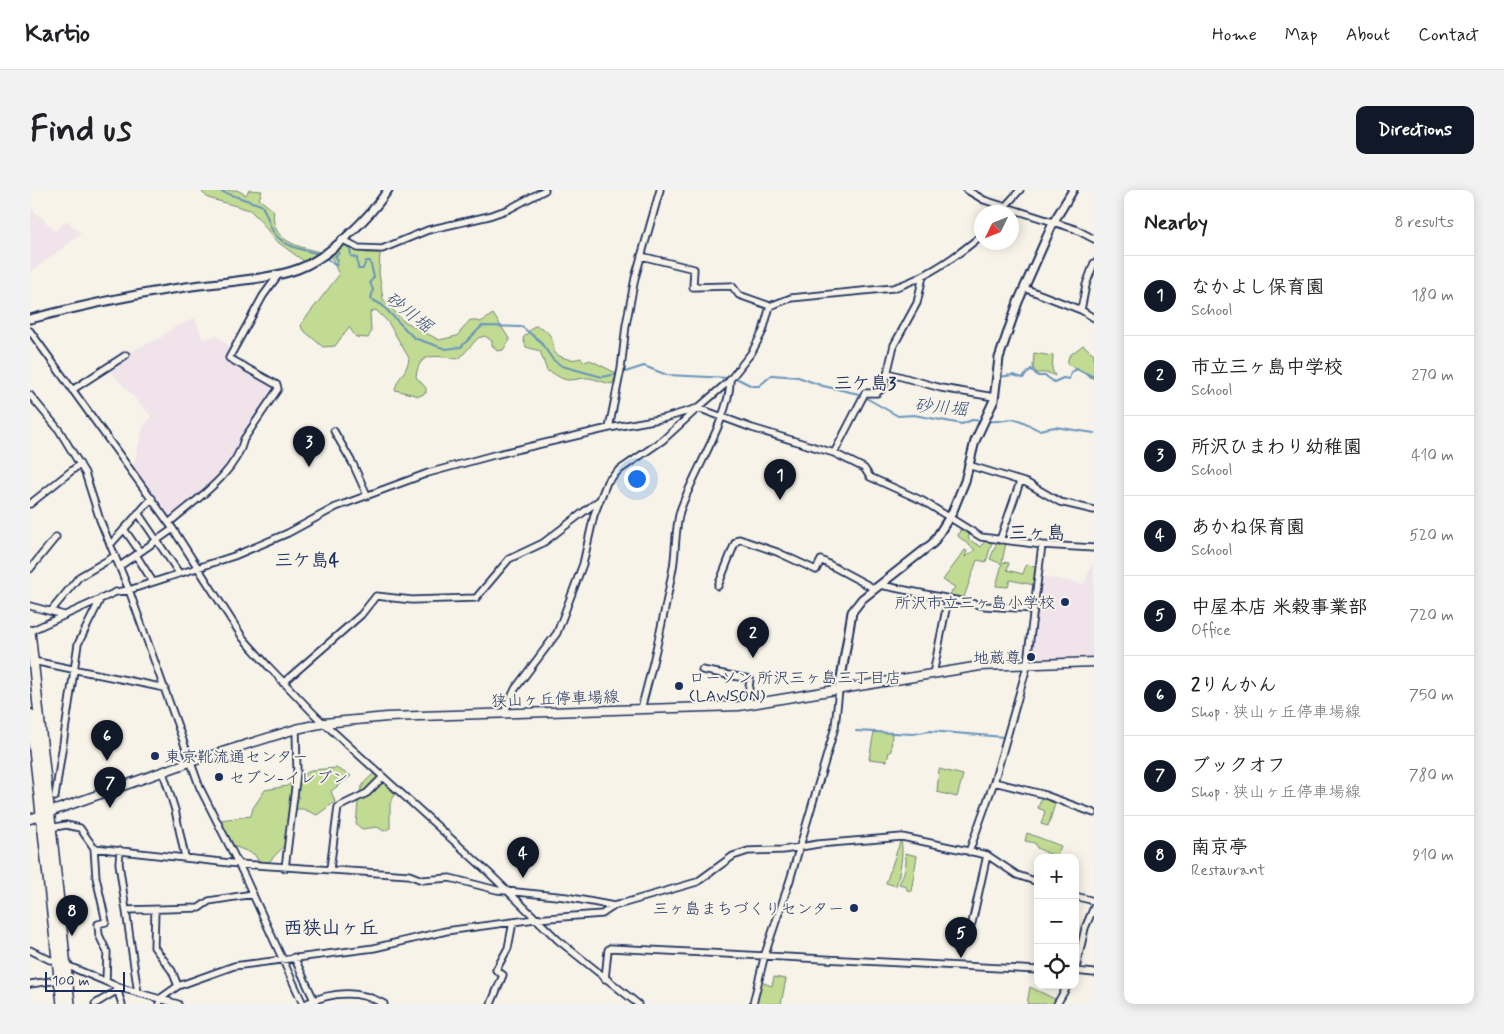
<!DOCTYPE html>
<html lang="en">
<head>
<meta charset="utf-8">
<style>
  body { margin:0; font-family:Mynerve,"Klee One",sans-serif; background:#f2f2f2; color:#202124 }
  .controls { position:absolute; right:15px; bottom:15px; display:grid; overflow:hidden; border-radius:10px; box-shadow:0 2px 12px #0003 }
  .controls button { width:45px; height:45px; display:grid; place-items:center; padding:0; border:0; border-bottom:1px solid #e0e0e0; background:#fff; color:#202124; font:25px sans-serif }
  .compass { position:absolute; left:944px; top:15px; width:45px; height:45px; border-radius:50%; background:#fff; box-shadow:0 2px 12px #0003; rotate:227deg }
  .scale { position:absolute; left:15px; bottom:12px; width:80px; box-sizing:border-box; padding-left:5px; border:2px solid #1b2f5e; border-top:0; font-size:14px; line-height:18px; white-space:nowrap; color:#1b2f5e; -webkit-text-stroke:4px #f7f3e8; paint-order:stroke }
  .you { position:absolute; left:606px; top:288px; width:18px; height:18px; margin:-12px; border:4px solid #fff; border-radius:50%; background:#1a73e8; box-shadow:0 0 0 8px #1a73e833 }
  .badge { display:grid; place-items:center; width:32px; height:32px; border-radius:50%; background:#111827; color:#fff; font-size:16px; font-weight:700 }
  .pin { position:absolute; translate:-50% -41px; filter:drop-shadow(0 1px 2px #0008) }
  .pin::after { content:''; position:absolute; top:26px; width:18px; height:15px; background:inherit; clip-path:polygon(0 0,100% 0,50% 100%) }
  .list { margin:0; padding:0; list-style:none }
  h2 { display:flex; justify-content:space-between; align-items:center; height:65px; margin:0; padding:0 20px; font-size:21px }
  h2 small { font-size:16px; font-weight:400; color:#757577 }
  .list li { display:grid; grid-template-columns:32px 1fr auto; gap:15px; align-items:center; box-sizing:border-box; height:80px; padding:0 20px; border-top:1px solid #e0e0e0 }
  .list b { display:block; font-size:19px; white-space:nowrap }
  .list p { margin:0; font-size:16px; white-space:nowrap; color:#757577 }
  .list em { font-size:16px; font-style:normal; color:#757577 }
  .icon { flex:none; width:28px; height:28px; fill:none; stroke:currentColor; stroke-width:2; stroke-linecap:round; stroke-linejoin:round }
  .map { position:relative; flex:none; width:1064px; height:814px; overflow:hidden; border-radius:10px }
  header { display:flex; align-items:center; gap:30px; box-sizing:border-box; height:70px; padding:0 25px; background:#fff; border-bottom:1px solid #e0e0e0 }
  header strong { font-size:24px }
  nav { display:flex; gap:28px; margin-inline-start:auto; font-size:18px }
  .intro { display:flex; align-items:center; justify-content:space-between; box-sizing:border-box; height:120px; padding:0 30px }
  h1 { margin:0; font-size:35px }
  .button { padding:12px 22px; border-radius:10px; background:#111827; color:#fff; font-size:18px; font-weight:700 }
  main { display:flex; gap:30px; padding:0 30px }
  aside { flex:1; background:#fff; border-radius:10px; box-shadow:0 2px 12px #0003 }
  .map>svg:first-child { display:block }
</style>
</head>
<body>
<header>
<strong>Kartio</strong>
<nav><a>Home</a><a>Map</a><a>About</a><a>Contact</a></nav>
</header>
<div class="intro"><h1>Find us</h1><a class="button">Directions</a></div>
<main>
<div class="map">
<svg width="1064" height="814" viewBox="0 0 1064 814">
  <rect width="100%" height="100%" fill="#f7f3e8"/>
  <filter id="ink" filterUnits="userSpaceOnUse"><feTurbulence type="fractalNoise" baseFrequency=".02" numOctaves="2"/><feDisplacementMap in="SourceGraphic" scale="10" xChannelSelector="R" yChannelSelector="G"/><feConvolveMatrix kernelMatrix="1 2 1 2 8 2 1 2 1" color-interpolation-filters="sRGB"/></filter>
  <g filter="url(#ink)">
    <path fill="#f0e4ea" d="M 0,17 L 25,41 L 37,30 L 51,44 L 0,83 Z
      M 165,128 L 173,150 L 186,145 L 201,158 L 196,169 L 244,195 L 245,198 L 212,246 L 209,256 L 190,284 L 140,329 L 103,276 L 113,237 L 121,226 L 79,180 L 103,160 L 130,148 L 144,137 Z
      M 1062,374 L 1064,375 L 1064,467 L 1003,469 L 1003,465 L 999,464 L 1009,386 L 1054,394 Z"/>
    <path fill="#c2db92" stroke="#6e8578" d="M 170,0 L 207,0 L 216,5 L 219,0 L 232,1 L 229,9 L 244,21 C 239,50 268,57 290,62 L 275,72 L 245,50 L 229,29 L 220,20 L 178,8 Z
      M 312,52 L 336,63 L 350,63 L 349,83 L 353,109 L 372,130 L 409,150 L 427,146 L 440,130 L 451,132 L 463,124 L 480,150 L 473,160 L 467,161 L 462,155 L 462,151 L 455,146 L 448,148 L 429,169 C 408,167 389,159 386,187 L 396,198 L 396,203 L 389,206 L 365,200 C 367,187 378,182 379,168 L 358,132 L 346,120 L 340,122 L 341,142 L 338,148 L 326,147 L 319,137 L 305,156 L 293,157 L 272,139 L 271,134 L 309,85 L 300,64 Z
      M 504,136 C 519,138 524,149 524,163 C 534,169 541,171 551,168 L 555,172 L 560,170 L 588,184 L 582,194 C 574,193 566,189 559,188 C 550,187 540,193 531,188 C 525,185 523,182 517,181 L 510,161 L 496,157 L 493,148 Z
      M 1053,155 L 1064,164 L 1064,189 L 1037,174 L 1039,166 Z
      M 1004,163 L 1023,166 L 1022,179 L 1025,186 L 1019,183 L 1007,183 L 1003,178 Z
      M 933,338 L 940,342 L 938,349 L 951,357 L 956,350 L 962,352 L 956,372 L 947,370 L 933,410 L 918,407 L 925,397 L 913,390 L 935,360 L 937,361 L 935,367 L 945,360 L 928,346 L 930,340 Z
      M 967,353 L 976,353 L 972,372 L 979,373 L 977,380 L 993,384 L 996,375 L 1007,376 L 1004,395 L 980,390 L 978,397 L 966,396 L 972,374 L 960,369 Z
      M 844,542 L 862,543 L 861,562 L 859,562 L 857,571 L 839,569 Z
      M 306,578 L 321,586 L 301,601 L 305,612 L 287,625 L 273,619 L 259,619 L 256,654 L 237,674 L 228,670 L 224,664 L 201,655 L 190,630 L 221,626 L 223,618 L 235,600 L 257,596 L 281,580 Z
      M 909,579 L 933,585 L 927,607 L 907,602 Z
      M 344,584 L 365,604 L 360,614 L 360,638 L 354,641 L 347,637 L 332,639 L 326,634 C 329,613 325,596 344,584 Z
      M 1012,607 L 1026,611 L 1018,636 L 1011,634 L 1015,621 L 1008,618 Z
      M 997,643 L 1031,656 L 1026,667 L 1007,658 L 1005,653 L 995,651 Z
      M 871,649 C 874,663 870,682 866,696 L 856,693 Z
      M 875,663 L 887,666 L 881,702 L 877,700 L 876,696 L 869,694 C 874,684 878,673 875,663 Z
      M 744,787 L 756,789 L 751,814 L 725,814 L 731,792 L 742,796 Z
      M 1000,797 L 1027,810 L 1025,814 L 997,814 Z"/>
    <g fill="none" stroke-linecap="round" stroke-linejoin="round">
      <path stroke="#6794bc" stroke-width="2" d="M 187,0 L 231,15 C 237,22 238,32 242,40 C 252,57 273,60 290,64
        M 311,53 L 320,58 L 321,66 L 327,68 L 328,79 L 333,79 L 336,71 L 340,71 L 344,87 L 340,92 L 343,100 L 341,109 L 352,115 L 384,148 L 416,159 L 431,157 L 452,136 L 492,137 L 510,151 L 523,170 L 532,176 L 572,187 L 587,184
        M 294,66 L 306,76 L 308,70 L 305,66 L 309,63 L 307,59
        M 592,183 L 614,176 L 637,185 L 699,188
        M 969,187 L 983,185 L 993,188 L 1001,179 L 1008,186 L 1016,186 L 1024,192 L 1033,188 L 1039,189 L 1041,182 L 1047,179 L 1064,187
        M 706,188 L 722,196 L 729,196 L 742,185 L 768,187 L 793,196 L 829,204 L 868,226 L 884,225 L 932,234 L 942,230 L 953,231
        M 958,231 C 967,232 974,230 983,229 C 993,229 1000,237 1009,240 L 1025,237 L 1064,243
        M 826,541 L 883,544 L 900,541 L 974,547"/>
      <g stroke="#1b2f5e" stroke-width="9">
        <path id="minor" d="M 937,0 L 954,10 L 1045,39 L 1064,49
          M 970,22 L 990,0
          M 312,49 L 328,58 L 352,59 L 398,40 L 459,26 L 479,19 L 515,0
          M 611,66 L 664,79 L 663,97 L 702,96 L 709,105 L 740,116
          M 994,98 L 1051,120 L 1064,128
          M 1051,120 L 1056,95 L 1064,73
          M 0,141 L 143,339 L 213,448 L 238,476 L 286,526 L 458,682 L 528,750 L 608,814
          M 858,183 L 911,198 L 964,207
          M 42,200 L 96,165
          M 0,205 L 29,240 L 55,283 L 70,330 L 99,400 L 170,598 L 214,685 L 273,814
          M 579,238 L 591,179 L 596,135 L 605,88 L 630,0
          M 304,241 L 323,274 L 337,305
          M 804,263 L 835,203 L 847,203 L 854,197 L 864,155 L 887,113 L 893,86
          M 938,275 L 997,293 L 1030,312 L 1064,320
          M 0,314 L 50,274
          M 108,323 L 149,383
          M 139,333 C 165,310 205,285 214,249 L 248,199 L 247,195 L 199,168 L 233,106 L 249,84
          M 94,339 L 110,362
          M 970,350 L 990,292
          M 80,355 L 122,308
          M 106,365 L 123,392
          M 90,376 L 143,339
          M 0,379 L 26,347
          M 850,395 L 955,416 L 1003,419
          M 688,396 L 705,353 L 709,349 L 747,362 L 786,380 L 791,370 L 845,399
          M 0,416 L 34,425
          M 21,421 L 49,387 L 85,366
          M 0,441 L 86,402 L 99,400 L 204,366 L 258,343 L 306,317 L 398,283 L 464,265 L 579,238 L 635,228 L 668,218 L 699,191 L 722,162 L 733,141 L 740,116 L 761,108 L 863,98 C 896,88 926,67 952,45
          M 3,471 L 135,498
          M 672,480 L 720,489 L 717,515
          M 903,484 L 918,409
          M 253,493 L 331,425 L 346,406 L 382,410 L 446,408 L 479,369 L 513,353 L 568,311
          M 611,519 C 624,472 634,426 643,378 C 646,360 645,339 650,321 C 662,285 701,225 700,190
          M 474,523 L 485,499 L 527,443 L 553,374 L 564,325 L 577,292 L 588,281 L 633,250 L 668,218 L 722,238 L 804,263 L 834,278 L 840,287 L 893,311 L 951,347 L 1012,355 L 1064,358
          M 133,582 L 145,620 L 155,667
          M 964,592 L 1012,604 L 1064,623
          M 25,607 L 48,454 L 71,408
          M 25,637 L 36,635 L 50,638 L 64,658 L 209,674 L 379,685 L 392,690 L 420,688 L 467,700 L 536,707 L 584,716
          M 64,658 L 66,687 L 76,732 L 68,734 L 69,745 L 77,762 L 76,792
          M 90,660 L 89,673 L 108,803
          M 939,662 L 964,592 L 996,480 L 1012,355
          M 255,678 L 267,582 L 266,539
          M 300,679 L 308,617 L 337,603 L 353,587
          M 1045,706 L 1064,711
          M 96,720 L 169,718 L 179,711 L 223,704
          M 125,720 L 124,757 L 142,781 L 148,796
          M 938,737 L 942,733 L 957,665
          M 0,760 L 20,770 L 27,770
          M 264,767 L 284,810
          M 36,775 L 91,798 L 148,814
          M 1045,781 L 1064,783
          M 1045,783 L 1055,738 L 1064,717
          M 575,789 L 578,760 L 580,758 L 1008,780
          M 0,794 L 29,790
          M 87,799 L 92,814
          M 65,814 L 91,798
          M 129,814 L 131,808 L 148,796 L 204,776 L 344,758 L 416,741 L 505,729 L 572,724 L 584,716 L 667,692 L 703,666 L 718,661 L 753,660 L 788,654 L 872,647 L 957,665 L 987,685 L 1008,692
          M 275,814 C 301,802 328,799 354,814
          M 461,814 L 473,785 L 466,780 L 478,758 L 483,732
          M 723,814 L 735,764 L 760,690 L 798,561 L 805,537 L 809,500
          M 1027,814 L 1038,795"/>
      </g>
      <g stroke="#1b2f5e" stroke-width="11">
        <path id="tertiary" d="M 0,129 C 51,116 104,104 156,97 C 188,92 239,90 268,79 C 300,67 339,28 358,0
          M 809,500 L 822,422 L 832,409 L 903,353 L 922,323 L 935,291 L 945,251 L 964,210 L 969,168 L 988,112 L 1023,33 L 1043,0"/>
      </g>
      <g stroke="#1b2f5e" stroke-width="11">
        <path id="secondary" d="M 0,629 L 160,572 L 266,539 L 294,533 L 357,527 L 709,516 L 950,476 L 1064,472"/>
      </g>
      <g stroke="#1b2f5e" stroke-width="12">
        <path id="trunk" d="M 0,441 L 40,814
          M 0,524 L 32,814"/>
      </g>
      <use href="#minor" stroke="#f7f3e8" stroke-width="5.5"/>
      <use href="#tertiary" stroke="#f7f3e8" stroke-width="7"/>
      <use href="#secondary" stroke="#f7f3e8" stroke-width="8"/>
      <use href="#trunk" stroke="#f7f3e8" stroke-width="9"/>
    </g>
  </g>
  <g fill="#1b2f5e" stroke="#f7f3e8" stroke-width="2">
    <circle cx="1035" cy="412" r="5"/>
    <circle cx="1001" cy="467" r="5"/>
    <circle cx="649" cy="496" r="5"/>
    <circle cx="125" cy="566" r="5"/>
    <circle cx="189" cy="587" r="5"/>
    <circle cx="824" cy="718" r="5"/>
  </g>
  <g text-anchor="middle" stroke-width="4" stroke-linejoin="round" paint-order="stroke">
    <g font-size="16" fill="#1b2f5e" stroke="#f7f3e8" text-anchor="end">
      <text x="1025" y="418">所沢市立三ヶ島小学校</text>
      <text x="991" y="473">地蔵尊</text>
      <text x="659" y="493" text-anchor="start">ローソン 所沢三ヶ島三丁目店<tspan x="659" dy="18">(LAWSON)</tspan></text>
      <text x="135" y="572" text-anchor="start">東京靴流通センター</text>
      <text x="199" y="593" text-anchor="start">セブン-イレブン</text>
      <text x="814" y="724">三ヶ島まちづくりセンター</text>
    </g>
    <g font-size="16" fill="#1b2f5e" stroke="#f7f3e8">
      <text transform="translate(525 508) rotate(-2)" y="6">狭山ヶ丘停車場線</text>
    </g>
    <g font-size="18" font-style="italic" fill="#34517d" stroke="#f7f3e8">
      <text transform="translate(379 122) rotate(38)" y="6">砂川堀</text>
      <text transform="translate(911 217) rotate(5)" y="6">砂川堀</text>
    </g>
    <g font-size="18" font-weight="bold" fill="#1b2f5e" stroke="#f7f3e8">
      <text x="835" y="199">三ケ島3</text>
      <text x="277" y="376">三ケ島4</text>
    </g>
    <g font-size="19" font-weight="bold" fill="#1b2f5e" stroke="#f7f3e8">
      <text x="1007" y="349">三ヶ島</text>
      <text x="301" y="744">西狭山ヶ丘</text>
    </g>
  </g>
</svg>
<div class="controls">
<button>+</button>
<button>−</button>
<button><svg class="icon" aria-label="locate" viewBox="0 0 24 24"><circle cx="12" cy="12" r="6"/><path d="M12 2v4M12 18v4M2 12h4M18 12h4"/></svg></button>
</div>
<svg class="compass" viewBox="-18 -18 36 36"><path d="M0-13l5 13h-10z" fill="#e53935"/><path d="M0 13l5-13h-10z" fill="#757577"/></svg>
<div class="scale">100 m</div>
<div class="you"></div>
<div class="pin badge" style="left:750px;top:310px">1</div>
<div class="pin badge" style="left:723px;top:468px">2</div>
<div class="pin badge" style="left:279px;top:277px">3</div>
<div class="pin badge" style="left:493px;top:688px">4</div>
<div class="pin badge" style="left:931px;top:768px">5</div>
<div class="pin badge" style="left:77px;top:571px">6</div>
<div class="pin badge" style="left:80px;top:618px">7</div>
<div class="pin badge" style="left:42px;top:746px">8</div>
</div>
<aside>
<h2>Nearby<small>8 results</small></h2>
<ul class="list">
<li><span class="badge">1</span><div><b>なかよし保育園</b><p>School</p></div><em>180 m</em></li>
<li><span class="badge">2</span><div><b>市立三ヶ島中学校</b><p>School</p></div><em>270 m</em></li>
<li><span class="badge">3</span><div><b>所沢ひまわり幼稚園</b><p>School</p></div><em>410 m</em></li>
<li><span class="badge">4</span><div><b>あかね保育園</b><p>School</p></div><em>520 m</em></li>
<li><span class="badge">5</span><div><b>中屋本店 米穀事業部</b><p>Office</p></div><em>720 m</em></li>
<li><span class="badge">6</span><div><b>2りんかん</b><p>Shop · 狭山ヶ丘停車場線</p></div><em>750 m</em></li>
<li><span class="badge">7</span><div><b>ブックオフ</b><p>Shop · 狭山ヶ丘停車場線</p></div><em>780 m</em></li>
<li><span class="badge">8</span><div><b>南京亭</b><p>Restaurant</p></div><em>910 m</em></li>
</ul>
</aside>
</main>
</body>
</html>
